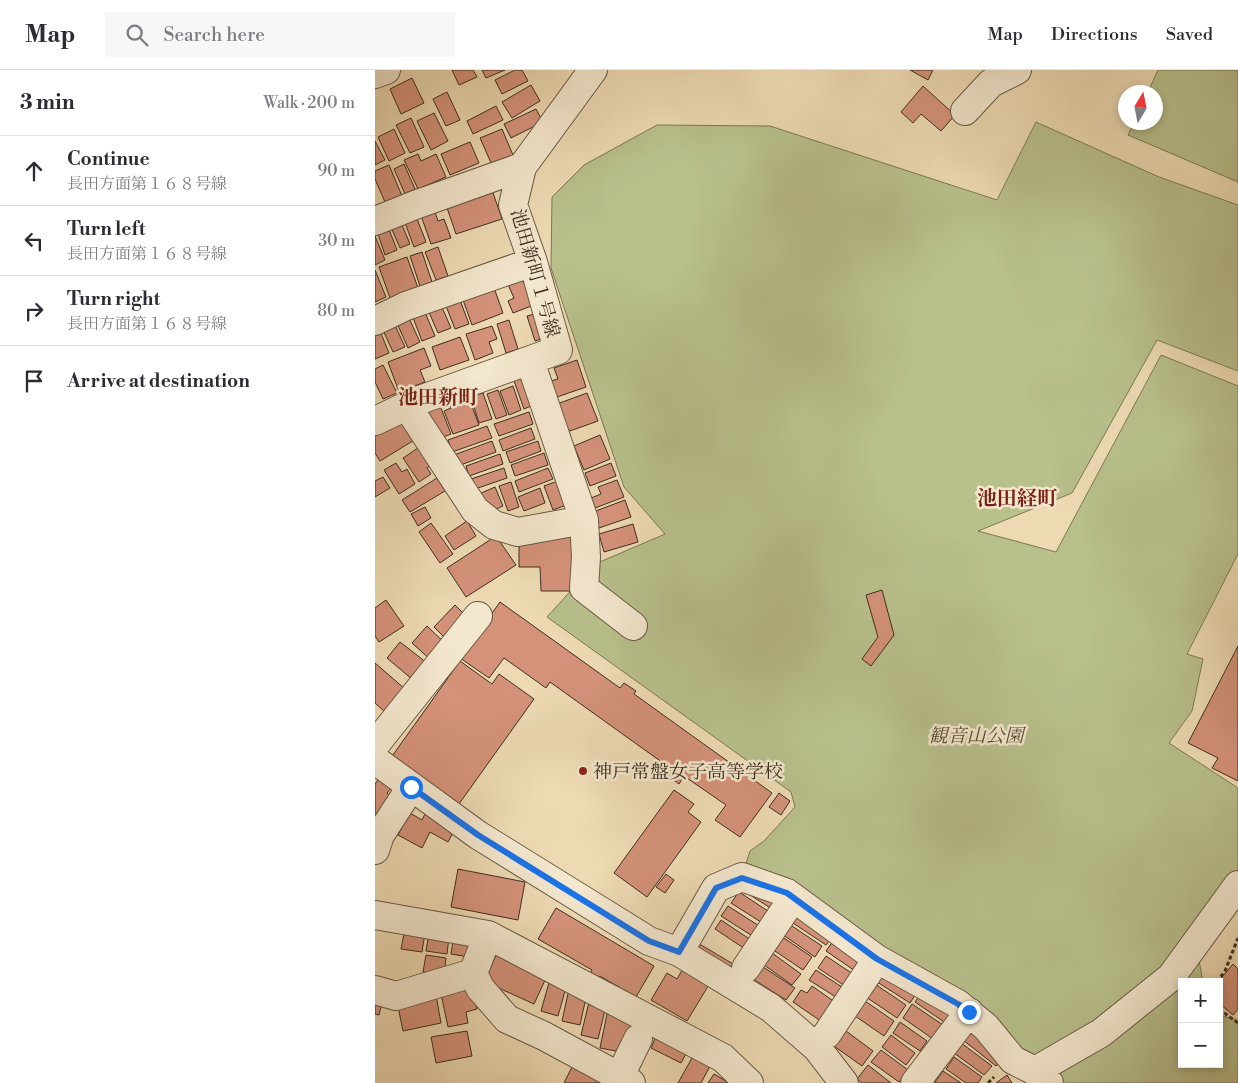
<!DOCTYPE html>
<html lang="en">
<head>
<meta charset="utf-8">
<style>
  body { margin:0; font-family:"Libre Bodoni","Noto Serif JP",serif; background:#f7f7f7; color:#2b2b33 }
  .controls { position:absolute; right:15px; bottom:15px; display:grid; overflow:hidden; border-radius:0px; box-shadow:0 2px 8px #0003 }
  .controls button { width:45px; height:45px; display:grid; place-items:center; padding:0; border:0; border-bottom:1px solid #e1e1e2; background:#fff; color:#2b2b33; font:25px sans-serif }
  .compass { position:absolute; left:743px; top:15px; width:45px; height:45px; border-radius:50%; background:#fff; box-shadow:0 2px 8px #0003; rotate:10deg }
  .stop { position:absolute; width:15px; height:15px; margin:-11px; border:4px solid #1a73e8; border-radius:50%; background:#fff }
  .stop.end { background:#1a73e8; border-color:#fff; box-shadow:0 1px 5px #0008 }
  .list { margin:0; padding:0; list-style:none }
  h2 { display:flex; justify-content:space-between; align-items:center; height:65px; margin:0; padding:0 20px; font-size:21px }
  h2 small { font-size:16px; font-weight:400; color:#7c7c81 }
  .list li { display:grid; grid-template-columns:32px 1fr auto; gap:15px; align-items:center; box-sizing:border-box; height:70px; padding:0 20px; border-top:1px solid #e1e1e2 }
  .list b { display:block; font-size:19px; white-space:nowrap }
  .list p { margin:0; font-size:16px; white-space:nowrap; color:#7c7c81 }
  .list em { font-size:16px; font-style:normal; color:#7c7c81 }
  .icon { flex:none; width:28px; height:28px; fill:none; stroke:currentColor; stroke-width:2; stroke-linecap:round; stroke-linejoin:round }
  .map { position:relative; flex:none; width:863px; height:1013px; overflow:hidden }
  header { display:flex; align-items:center; gap:30px; box-sizing:border-box; height:70px; padding:0 25px; background:#fff; border-bottom:1px solid #e1e1e2 }
  header strong { font-size:24px }
  nav { display:flex; gap:28px; margin-inline-start:auto; font-size:18px }
  .search { width:350px; height:45px; background:#f7f7f7; display:flex; align-items:center; gap:12px; box-sizing:border-box; padding:0 18px; border-radius:0px; color:#7c7c81; font-size:19px }
  main { display:flex }
  aside { flex:1; background:#fff }
  .map>svg:first-child { display:block }
</style>
</head>
<body>
<header>
<strong>Map</strong>
<div class="search"><svg class="icon" aria-label="search" viewBox="0 0 24 24"><circle cx="10" cy="10" r="6"/><path d="M15 15l6 6"/></svg>Search here</div>
<nav><a>Map</a><a>Directions</a><a>Saved</a></nav>
</header>
<main>
<aside>
<h2>3 min<small>Walk · 200 m</small></h2>
<ul class="list">
<li><svg class="icon" aria-label="ahead" viewBox="0 0 24 24"><path d="M12 20V5M6 11l6-6 6 6"/></svg><div><b>Continue</b><p>長田方面第１６８号線</p></div><em>90 m</em></li>
<li><svg class="icon" aria-label="left" viewBox="0 0 24 24"><path d="M17 20v-9H6M10 6l-5 5 5 5"/></svg><div><b>Turn left</b><p>長田方面第１６８号線</p></div><em>30 m</em></li>
<li><svg class="icon" aria-label="right" viewBox="0 0 24 24"><path d="M7 20v-9h11M14 6l5 5-5 5"/></svg><div><b>Turn right</b><p>長田方面第１６８号線</p></div><em>80 m</em></li>
<li><svg class="icon" aria-label="arrive" viewBox="0 0 24 24"><path d="M6 21V4h12l-3 4 3 4H6"/></svg><div><b>Arrive at destination</b></div></li>
</ul>
</aside>
<div class="map">
<svg width="863" height="1013" viewBox="0 0 863 1013">
  <rect width="100%" height="100%" fill="#eddab3"/>
  <filter id="stains"><feTurbulence type="fractalNoise" baseFrequency=".004" numOctaves="4"/><feColorMatrix values="0 0 0 0 .2 0 0 0 0 .09 0 0 0 0 .02 0 0 0 .5 -.17"/></filter>
  <radialGradient id="worn" r=".72"><stop offset=".6" stop-color="#630" stop-opacity="0"/><stop offset="1" stop-color="#630" stop-opacity=".3"/></radialGradient>
  <path fill="#b8c08c" stroke="#7c7855" d="M 783,0 L 863,0 L 863,112 L 753,65 L 759,53 L 780,52 L 780,22 L 773,22 Z
    M 661,52 L 784,107 L 863,135 L 863,301 L 782,270 L 697,423 L 603,461 L 681,482 L 786,285 L 863,316 L 863,484 L 812,584 L 828,589 L 817,641 L 794,673 L 863,718 L 863,803 L 819,863 L 828,912 L 807,912 L 807,994 L 844,994 L 844,945 L 862,950 L 863,951 L 863,1013 L 691,1013 L 663,989 L 646,986 L 369,800 L 375,781 L 389,771 L 420,737 L 416,722 L 172,547 L 220,494 L 290,464 L 249,417 L 176,198 L 177,127 L 209,95 L 282,55 L 395,56 L 622,130 Z"/>
  <path fill="#d4927a" stroke="#3f2f1e" d="M 77,0 L 98,0 L 102,7 L 84,15 Z
    M 107,0 L 130,0 L 111,8 Z
    M 140,0 L 147,0 L 153,11 L 127,24 L 120,10 Z
    M 535,0 L 558,0 L 553,10 Z
    M 37,8 L 49,33 L 26,44 L 15,19 Z
    M 156,15 L 165,31 L 137,48 L 127,32 Z
    M 548,16 L 580,45 L 566,61 L 546,44 L 538,53 L 526,42 Z
    M 72,22 L 85,50 L 71,56 L 58,29 Z
    M 121,36 L 128,50 L 98,64 L 92,51 Z
    M 161,39 L 168,52 L 136,68 L 129,54 Z
    M 59,43 L 73,71 L 56,80 L 42,51 Z
    M 36,48 L 49,77 L 35,83 L 21,55 Z
    M 19,59 L 30,83 L 14,91 L 3,67 Z
    M 127,59 L 138,85 L 117,95 L 105,68 Z
    M 0,71 L 10,90 L 0,95 Z
    M 95,72 L 104,93 L 75,105 L 66,84 Z
    M 43,84 L 46,91 L 61,84 L 71,107 L 43,119 L 29,90 Z
    M 29,94 L 40,119 L 30,124 L 19,99 Z
    M 14,95 L 27,126 L 10,132 L 0,109 L 0,101 Z
    M 116,117 L 127,149 L 81,164 L 70,132 Z
    M 58,136 L 63,151 L 69,149 L 76,168 L 56,174 L 44,140 Z
    M 39,141 L 51,172 L 39,177 L 27,145 Z
    M 25,150 L 35,174 L 25,178 L 15,155 Z
    M 13,157 L 22,180 L 10,185 L 2,161 Z
    M 0,166 L 10,190 L 0,195 Z
    M 63,177 L 73,206 L 61,210 L 50,182 Z
    M 47,182 L 57,212 L 45,216 L 35,186 Z
    M 32,187 L 43,218 L 15,228 L 4,197 Z
    M 0,200 L 11,227 L 0,232 Z
    M 145,204 L 159,235 L 138,243 L 133,231 L 139,228 L 131,210 Z
    M 118,215 L 128,243 L 97,255 L 87,227 Z
    M 85,230 L 94,254 L 80,259 L 71,236 Z
    M 66,235 L 76,258 L 63,263 L 53,240 Z
    M 49,240 L 60,266 L 47,271 L 37,245 Z
    M 167,242 L 175,266 L 160,271 L 152,246 Z
    M 33,246 L 45,272 L 33,278 L 21,251 Z
    M 134,250 L 143,279 L 131,283 L 122,254 Z
    M 19,253 L 30,277 L 18,282 L 7,258 Z
    M 117,256 L 122,269 L 114,272 L 118,283 L 100,290 L 91,264 Z
    M 5,261 L 14,283 L 0,289 L 0,263 Z
    M 85,267 L 94,290 L 65,300 L 57,277 Z
    M 49,278 L 56,296 L 45,300 L 50,312 L 24,322 L 13,292 Z
    M 202,290 L 211,317 L 182,327 L 176,311 L 183,309 L 179,298 Z
    M 8,295 L 22,323 L 8,329 L 0,312 L 0,299 Z
    M 152,303 L 163,333 L 149,339 L 138,308 Z
    M 138,316 L 146,340 L 134,345 L 125,321 Z
    M 91,320 L 104,355 L 78,364 L 69,341 L 76,338 L 72,327 Z
    M 123,320 L 132,345 L 121,349 L 112,324 Z
    M 108,323 L 117,349 L 104,353 L 96,327 Z
    M 212,323 L 223,351 L 192,362 L 182,334 Z
    M 64,333 L 76,364 L 63,369 L 51,338 Z
    M 154,342 L 158,354 L 124,366 L 119,354 Z
    M 29,348 L 41,369 L 5,391 L 0,383 L 0,365 Z
    M 112,356 L 117,368 L 77,382 L 73,370 Z
    M 156,358 L 160,369 L 128,381 L 124,370 Z
    M 225,365 L 235,389 L 209,400 L 199,376 Z
    M 117,371 L 121,382 L 80,397 L 76,386 Z
    M 163,371 L 166,381 L 135,393 L 131,382 Z
    M 49,374 L 60,392 L 52,398 L 56,404 L 44,412 L 28,388 Z
    M 169,383 L 173,395 L 140,406 L 136,395 Z
    M 125,384 L 128,394 L 94,406 L 91,396 Z
    M 21,393 L 27,402 L 32,399 L 40,414 L 24,424 L 9,400 Z
    M 236,393 L 241,406 L 215,416 L 210,403 Z
    M 129,398 L 132,408 L 100,419 L 96,409 Z
    M 173,398 L 178,409 L 144,422 L 140,411 Z
    M 8,407 L 15,418 L 0,427 L 0,411 Z
    M 62,408 L 70,421 L 35,442 L 27,430 Z
    M 188,409 L 194,434 L 178,440 L 169,416 Z
    M 242,410 L 249,427 L 220,438 L 216,428 L 226,424 L 223,417 Z
    M 136,412 L 144,437 L 133,441 L 124,416 Z
    M 120,417 L 128,436 L 112,443 L 104,424 Z
    M 165,418 L 170,433 L 149,441 L 143,427 Z
    M 250,430 L 256,447 L 224,458 L 218,442 Z
    M 50,437 L 56,448 L 43,456 L 36,444 Z
    M 92,451 L 101,466 L 79,480 L 70,466 Z
    M 56,453 L 78,484 L 65,493 L 44,462 Z
    M 258,454 L 263,472 L 229,482 L 224,464 Z
    M 121,466 L 141,495 L 91,527 L 72,498 Z
    M 199,467 L 199,521 L 166,521 L 165,497 L 144,497 L 144,468 Z
    M 507,520 L 519,565 L 496,596 L 487,589 L 503,567 L 491,525 Z
    M 11,530 L 29,556 L 4,572 L 0,566 L 0,538 Z
    M 125,532 L 245,618 L 249,613 L 261,621 L 259,624 L 397,723 L 365,767 L 340,750 L 351,735 L 309,706 L 304,714 L 283,699 L 288,693 L 175,612 L 171,618 L 129,588 L 114,608 L 85,588 Z
    M 80,535 L 95,550 L 74,572 L 59,557 Z
    M 52,556 L 73,576 L 58,592 L 37,573 Z
    M 25,572 L 52,593 L 38,610 L 12,588 Z
    M 863,576 L 863,711 L 837,698 L 843,688 L 813,673 Z
    M 85,591 L 117,614 L 124,604 L 159,629 L 84,734 L 15,689 Z
    M 0,593 L 30,619 L 10,642 L 0,633 Z
    M 5,707 L 17,717 L 12,723 L 18,728 L 0,752 L 0,714 Z
    M 299,720 L 319,734 L 313,742 L 326,752 L 272,827 L 239,803 Z
    M 404,723 L 415,731 L 406,745 L 394,737 Z
    M 53,738 L 83,753 L 73,772 L 55,762 L 47,778 L 23,765 L 35,743 L 47,750 Z
    M 83,799 L 150,812 L 143,850 L 76,837 Z
    M 291,804 L 299,810 L 290,823 L 281,817 Z
    M 367,820 L 409,830 L 402,842 Z
    M 364,822 L 399,845 L 392,856 L 356,833 Z
    M 353,836 L 389,859 L 382,869 L 346,846 Z
    M 181,838 L 279,896 L 261,927 L 225,906 L 222,911 L 214,906 L 217,900 L 163,869 Z
    M 423,839 L 459,864 L 451,875 L 415,851 Z
    M 346,850 L 379,872 L 373,881 L 340,859 Z
    M 411,852 L 447,876 L 440,887 L 404,862 Z
    M 30,859 L 50,863 L 47,882 L 26,879 Z
    M 54,863 L 74,867 L 72,884 L 51,881 Z
    M 403,864 L 437,887 L 428,900 L 394,877 Z
    M 79,865 L 102,869 L 100,888 L 76,884 Z
    M 461,867 L 496,891 L 486,905 L 451,881 Z
    M 321,872 L 365,898 L 359,909 L 314,883 Z
    M 393,880 L 426,904 L 417,915 L 385,892 Z
    M 122,883 L 172,906 L 159,934 L 117,915 L 113,903 Z
    M 51,885 L 71,888 L 69,905 L 48,902 Z
    M 451,886 L 481,906 L 473,918 L 443,898 Z
    M 382,893 L 420,918 L 411,930 L 373,906 Z
    M 858,894 L 863,899 L 863,939 L 858,945 L 844,933 L 843,912 Z
    M 509,896 L 544,919 L 535,933 L 499,910 Z
    M 309,897 L 335,913 L 312,951 L 276,930 L 292,903 L 302,909 Z
    M 441,900 L 470,919 L 464,929 L 434,910 Z
    M 175,909 L 192,914 L 183,946 L 166,941 Z
    M 500,914 L 531,935 L 522,948 L 491,927 Z
    M 437,916 L 464,935 L 450,954 L 418,932 L 426,920 L 432,923 Z
    M 98,918 L 102,939 L 91,942 L 93,953 L 73,957 L 66,924 Z
    M 194,919 L 212,923 L 205,955 L 187,951 Z
    M 549,919 L 580,941 L 572,954 L 540,932 Z
    M 61,925 L 66,953 L 28,961 L 22,932 Z
    M 0,927 L 8,929 L 4,945 L 0,944 Z
    M 490,931 L 519,951 L 509,966 L 480,946 Z
    M 214,932 L 231,936 L 223,969 L 206,965 Z
    M 537,934 L 568,955 L 558,969 L 528,948 Z
    M 232,944 L 258,949 L 251,983 L 225,978 Z
    M 525,952 L 552,971 L 545,981 L 518,963 Z
    M 467,958 L 498,981 L 487,996 L 456,974 Z
    M 597,959 L 630,986 L 621,996 L 588,970 Z
    M 92,961 L 97,986 L 61,993 L 56,967 Z
    M 282,964 L 313,980 L 306,993 L 276,978 Z
    M 516,965 L 540,983 L 531,995 L 507,977 Z
    M 586,973 L 617,996 L 609,1005 L 579,983 Z
    M 506,980 L 533,1000 L 524,1012 L 496,992 Z
    M 318,986 L 335,996 L 326,1013 L 303,1013 Z
    M 579,987 L 607,1007 L 603,1013 L 591,1013 L 571,999 Z
    M 198,995 L 228,1010 L 227,1013 L 189,1013 Z
    M 493,995 L 516,1013 L 487,1013 L 482,1009 Z
    M 568,1001 L 586,1013 L 561,1013 L 560,1012 Z
    M 339,1004 L 354,1013 L 333,1013 Z
    M 632,1005 L 637,1013 L 621,1013 Z"/>
  <g fill="none" stroke-linecap="round" stroke-linejoin="round">
    <g stroke="#6a5a43" stroke-width="30">
      <path id="minor" d="M 0,4 L 11,0
        M 590,41 L 616,13 L 642,0
        M 0,151 L 40,135 L 147,97
        M 0,251 L 31,236 L 158,192
        M 155,291 L 209,450 L 211,487 L 209,518 L 258,556
        M 32,336 L 100,440 L 119,455 L 143,462 L 209,450
        M 0,351 L 42,331 L 183,280 L 158,192 L 138,135 L 147,97 L 218,0
        M 0,675 L 103,546
        M 0,690 L 103,765 L 274,871 L 304,882 L 341,818 L 367,807 L 412,823 L 502,889 L 583,934 L 611,957 L 638,990 L 660,1001 L 674,1013
        M 0,780 L 5,765 L 36,717
        M 0,845 L 113,865 L 348,988 L 374,1013
        M 113,865 L 98,903 L 105,918 L 132,949 L 169,966 L 256,1013
        M 304,882 L 396,938 L 442,978 L 469,1013
        M 371,898 L 418,828
        M 0,920 L 21,926 L 98,903
        M 452,964 L 502,889
        M 660,1001 L 726,963 L 796,907 L 863,815
        M 245,1006 L 263,969
        M 540,1013 L 594,942"/>
    </g>
    <path stroke="#3f2f1e" stroke-width="3" stroke-dasharray="4 2.5" stroke-linecap="butt" d="M 842,912 L 850,901 L 863,868
      M 844,939 L 863,953
      M 806,948 L 807,947
      M 613,1013 L 619,1007"/>
    <use href="#minor" stroke="#f3e7ce" stroke-width="28"/>
  </g>
  <g fill="none" stroke-linecap="round" stroke-linejoin="round">
    <path stroke="#1a73e8" stroke-width="6" d="M 36,717 L 103,765 L 274,871 L 304,882 L 341,818 L 367,808 L 412,823 L 502,889 L 583,934 L 594,942"/>
  </g>
  <circle fill="#8f2418" stroke="#f3e7ce" stroke-width="2" cx="208" cy="701" r="5"/>
  <g text-anchor="middle" stroke-width="5" stroke-linejoin="round" paint-order="stroke">
    <g font-size="19" fill="#3f2f1e" stroke="#f3e7ce">
      <text transform="translate(161 203) rotate(74)" y="7">池田新町１号線</text>
    </g>
    <g font-size="19" font-style="italic" fill="#574c34" stroke="#f3e7ce">
      <text x="601" y="672">観音山公園</text>
    </g>
    <g font-size="19" fill="#3f2f1e" stroke="#f3e7ce" text-anchor="start">
      <text x="218" y="708">神戸常盤女子高等学校</text>
    </g>
    <g font-size="20" font-weight="bold" fill="#7a1f14" stroke="#f3e7ce">
      <text x="63" y="334">池田新町</text>
      <text x="642" y="435">池田経町</text>
    </g>
  </g>
  <rect width="100%" height="100%" filter="url(#stains)"/>
  <rect width="100%" height="100%" fill="url(#worn)"/>
</svg>
<div class="controls">
<button>+</button>
<button>−</button>
</div>
<svg class="compass" viewBox="-18 -18 36 36"><path d="M0-13l5 13h-10z" fill="#e53935"/><path d="M0 13l5-13h-10z" fill="#7c7c81"/></svg>
<div class="stop" style="left:36px;top:717px"></div>
<div class="stop end" style="left:594px;top:942px"></div>
</div>
</main>
</body>
</html>
